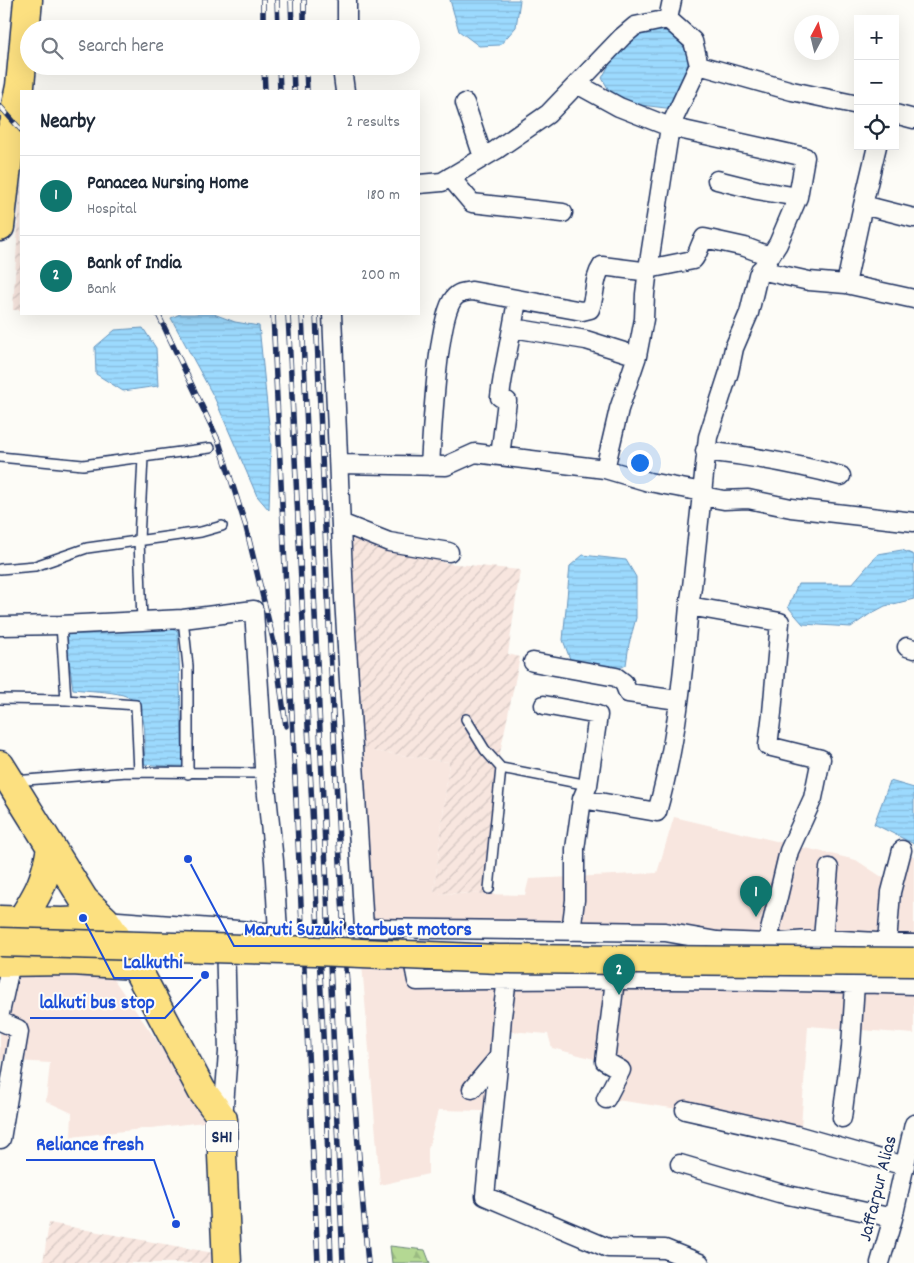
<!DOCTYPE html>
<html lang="en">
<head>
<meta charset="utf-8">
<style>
  body { margin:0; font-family:Dekko,sans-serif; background:#f6f6f7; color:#1f2937 }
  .controls { position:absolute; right:15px; top:15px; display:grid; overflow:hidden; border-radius:0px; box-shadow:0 5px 20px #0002 }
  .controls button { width:45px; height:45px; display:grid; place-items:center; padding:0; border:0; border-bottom:1px solid #e0e1e3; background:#fff; color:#1f2937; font:25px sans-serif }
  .compass { position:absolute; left:794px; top:15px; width:45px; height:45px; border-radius:50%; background:#fff; box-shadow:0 5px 20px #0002; rotate:7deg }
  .you { position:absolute; left:639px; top:462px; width:18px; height:18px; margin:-12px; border:4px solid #fff; border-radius:50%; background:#1a73e8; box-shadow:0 0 0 8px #1a73e833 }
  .badge { display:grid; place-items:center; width:32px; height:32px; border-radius:50%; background:#0f766e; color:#fff; font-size:16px; font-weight:700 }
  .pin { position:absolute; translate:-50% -41px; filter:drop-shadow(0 1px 2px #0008) }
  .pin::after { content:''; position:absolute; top:26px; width:18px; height:15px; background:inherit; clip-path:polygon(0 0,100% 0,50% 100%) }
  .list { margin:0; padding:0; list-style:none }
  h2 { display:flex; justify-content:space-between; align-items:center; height:65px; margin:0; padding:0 20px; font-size:21px }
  h2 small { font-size:16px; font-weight:400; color:#747a83 }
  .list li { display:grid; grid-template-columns:32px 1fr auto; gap:15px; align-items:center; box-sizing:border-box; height:80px; padding:0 20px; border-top:1px solid #e0e1e3 }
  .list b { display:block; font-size:19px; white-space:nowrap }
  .list p { margin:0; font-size:16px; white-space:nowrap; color:#747a83 }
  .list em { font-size:16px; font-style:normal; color:#747a83 }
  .icon { flex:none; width:28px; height:28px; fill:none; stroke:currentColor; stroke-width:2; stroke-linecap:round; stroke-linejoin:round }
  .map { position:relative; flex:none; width:914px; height:1263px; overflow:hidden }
  .search { position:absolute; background:#fff; box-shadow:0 5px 20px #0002; left:20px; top:20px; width:400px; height:55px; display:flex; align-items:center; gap:12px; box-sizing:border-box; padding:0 18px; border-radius:28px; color:#747a83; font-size:19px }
  .panel { position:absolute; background:#fff; box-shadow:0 5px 20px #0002; left:20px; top:90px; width:400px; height:225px; border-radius:0px }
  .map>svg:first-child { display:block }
</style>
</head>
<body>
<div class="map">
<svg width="914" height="1263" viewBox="0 0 914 1263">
  <defs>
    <pattern id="industrial-furrows" width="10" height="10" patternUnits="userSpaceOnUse" patternTransform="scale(1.25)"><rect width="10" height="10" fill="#f8e6df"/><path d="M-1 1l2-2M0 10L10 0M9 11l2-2" fill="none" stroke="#d4c6c2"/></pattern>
    <pattern id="forest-firs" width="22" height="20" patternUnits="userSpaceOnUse" patternTransform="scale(1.25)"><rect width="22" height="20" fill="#b4d893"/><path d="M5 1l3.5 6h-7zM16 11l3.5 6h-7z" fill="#9aba81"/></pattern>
    <pattern id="water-rules" width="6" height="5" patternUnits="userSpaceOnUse" patternTransform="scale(1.25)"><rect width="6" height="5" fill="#9cdafe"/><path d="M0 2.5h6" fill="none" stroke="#86bbdc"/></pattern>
  </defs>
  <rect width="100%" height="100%" fill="#fdfcf7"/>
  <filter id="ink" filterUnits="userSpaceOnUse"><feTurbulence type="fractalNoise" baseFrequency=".02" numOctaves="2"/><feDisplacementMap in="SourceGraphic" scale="10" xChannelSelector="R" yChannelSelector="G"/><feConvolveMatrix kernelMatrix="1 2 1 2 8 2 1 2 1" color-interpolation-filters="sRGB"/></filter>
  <g filter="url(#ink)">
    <path fill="#f8e6df" d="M 358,751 L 373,751 L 449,762 L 434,893 L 525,895 L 529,879 L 657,873 L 674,817 L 856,860 L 885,879 L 905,855 L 914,856 L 914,952 L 366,922 Z
      M 362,964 L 414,967 L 422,985 L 914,992 L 914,1034 L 808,1026 L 801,1127 L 610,1099 L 625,1067 L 552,1048 L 548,1034 L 497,1030 L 484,1111 L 438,1110 L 428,1149 L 428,1174 L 380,1185 Z
      M 110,974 L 213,1121 L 71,1137 L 72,1113 L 46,1101 L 50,1063 L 0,1060 L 0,977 Z"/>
    <path fill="url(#industrial-furrows)" d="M 21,178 L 21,310 L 13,310 Z
      M 346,533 L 446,563 L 520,570 L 508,654 L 520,657 L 497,767 L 485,894 L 434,893 L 449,762 L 373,751 L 358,751 Z
      M 49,1223 L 219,1254 L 220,1263 L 43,1263 Z"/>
    <path fill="url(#forest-firs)" stroke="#688478" d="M 390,1246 L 425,1250 L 430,1263 L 392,1263 Z"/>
    <path fill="url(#water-rules)" stroke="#6896be" d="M 450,0 L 520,0 L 516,27 L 500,45 L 479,46 L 459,31 Z
      M 654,30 L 676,33 L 688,55 L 688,82 L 674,109 L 641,105 L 613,97 L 602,78 L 614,56 L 627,40 Z
      M 180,314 L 214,314 L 235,322 L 259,326 L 271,445 L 269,510 L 257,496 L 215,399 L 171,318 Z
      M 143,328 L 156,348 L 158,386 L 123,391 L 96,374 L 95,347 L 115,330 Z
      M 902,550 L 914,555 L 914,599 L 885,606 L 870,614 L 851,627 L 803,624 L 788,607 L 798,584 L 852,584 L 878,554 Z
      M 583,555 L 626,560 L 636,577 L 636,618 L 629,644 L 626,665 L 608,674 L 570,659 L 563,640 L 570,566 Z
      M 167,628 L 178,631 L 183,768 L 144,764 C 145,743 150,703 123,695 C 108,691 89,691 73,689 L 65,631 Z
      M 890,781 L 914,788 L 914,844 L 874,824 Z"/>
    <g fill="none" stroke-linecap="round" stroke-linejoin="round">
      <g stroke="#1b2f5e" stroke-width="12">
        <path id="service" d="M 0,457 L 83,465 L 210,448
          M 0,569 L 35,566 L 87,548 L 201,532 L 222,526
          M 183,619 L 188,666 L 188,774
          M 142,621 L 139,540 L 143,457
          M 61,625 L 66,700
          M 0,699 L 66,700 L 136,705 L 139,772
          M 466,719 L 485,750 L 501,768 L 588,785
          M 14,781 L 127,772 L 256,773 L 264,768
          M 489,889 L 501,768"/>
      </g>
      <g stroke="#1b2f5e" stroke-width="21">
        <path id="minor" d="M 668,19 L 693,41 L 699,65 L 792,91 L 858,105
          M 347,29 L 347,0
          M 345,66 L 343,76 L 345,91
          M 577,84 L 619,107 L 670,127 L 805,157 L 798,197 L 778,244 L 758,275 L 749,313 L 734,348 L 729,372 L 708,437 L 692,587 L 689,606 L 780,622 L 772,713 L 768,746 L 821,759 L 813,798 L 789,851 L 767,943
          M 465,103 L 483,157
          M 895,114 L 914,119
          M 877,146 L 863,205 L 914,218
          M 450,177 L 472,203 L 563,213
          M 717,180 L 757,190 L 798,197
          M 419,184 L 442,182 L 496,150 L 548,114 L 622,37 L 635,26 L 668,19 L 672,0
          M 760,270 L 809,281 L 846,284 L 863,205
          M 846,284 L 914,299
          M 332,314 L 344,598 L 364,928 L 665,932 L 717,941 L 767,943 L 823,939 L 914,944
          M 513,328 L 586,340 L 637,356
          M 705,451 C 751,456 796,464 841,476
          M 500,456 L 507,401 L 500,397 C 504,364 512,333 517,300
          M 339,464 L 446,466 L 475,453 L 605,469 L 649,482 L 703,492 L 708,497 L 724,500 L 748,499 L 791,508 L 914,522
          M 430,466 C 432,435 437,317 454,298 C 459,292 465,292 472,291 L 582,311 L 590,309 C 596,295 593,279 602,266 L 642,271 L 648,269 L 670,127 L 699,65
          M 605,469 L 619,409 L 637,356 L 644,319 L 645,294 L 648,269 L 693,260 C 699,253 699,246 704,238 L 745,247 L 769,256
          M 341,523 L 389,542 L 449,552
          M 0,626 L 61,625 L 183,619 L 254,610 L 264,767 L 274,861 L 278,933 L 105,920
          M 907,647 L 914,649
          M 533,662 L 616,677 L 624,683 L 628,693 L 678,700
          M 544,705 L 598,715 L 588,785 L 582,799 L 575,849 L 575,900 L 571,931
          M 582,799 L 657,812 C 676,745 683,676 689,606
          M 823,939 L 829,868
          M 887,943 L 891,892 L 902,850
          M 410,946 L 417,981 C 583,978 748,980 914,985
          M 507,979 L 502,1016 L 499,1057 L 485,1196 L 608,1248 L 665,1249 L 700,1263
          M 0,1013 L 11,963
          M 0,1021 L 18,1029 L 19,1032 L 1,1139
          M 472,1089 L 499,1057
          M 606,1099 L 621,1070 L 605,1061 L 615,980
          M 685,1110 L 796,1135 L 905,1166
          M 842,1118 L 851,1047 L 855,983
          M 223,1119 L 228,1052 L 225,939
          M 680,1164 L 779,1193 L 893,1218
          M 880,1263 L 893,1218 L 914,1124"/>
      </g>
      <g stroke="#1b2f5e" stroke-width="31">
        <path id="primary" d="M 0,227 L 11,132 L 15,122 L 15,110 L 20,86 L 28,0
          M 0,765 L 84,900 L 105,920 L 135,965 L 202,1091 L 223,1119 L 222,1155 L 227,1263
          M 0,920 L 62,922 L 105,920
          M 21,921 C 39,892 45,882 51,848
          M 0,962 L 72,961 L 135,965"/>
      </g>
      <use href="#service" stroke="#fdfcf7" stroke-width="9"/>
      <use href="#minor" stroke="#fdfcf7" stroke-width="18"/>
      <use href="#primary" stroke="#fce080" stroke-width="28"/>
      <g stroke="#1b2f5e" stroke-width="5.5">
        <path id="rail" d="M 263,0 L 263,29
          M 277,0 L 278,29
          M 291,0 L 292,29
          M 304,0 L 304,29
          M 264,66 L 265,91
          M 279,66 L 280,91
          M 293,66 L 294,91
          M 306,66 L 307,91
          M 0,106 L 21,130
          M 158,314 L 219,442 L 246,527 L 274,643 L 286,726
          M 273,314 L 318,1263
          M 288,314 L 326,1096 L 331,1263
          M 302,314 L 343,1263
          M 316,314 C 330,630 339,947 368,1263"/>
      </g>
      <use href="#rail" stroke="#fdfcf7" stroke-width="4" stroke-dasharray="11" stroke-linecap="butt"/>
      <g stroke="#1b2f5e" stroke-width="31" stroke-linecap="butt">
        <path id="primary-bridge" d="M 0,942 L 315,951 L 499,959 L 914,962"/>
      </g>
      <use href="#primary-bridge" stroke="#fce080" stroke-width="28"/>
    </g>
  </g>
  <g text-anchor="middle" stroke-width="4" stroke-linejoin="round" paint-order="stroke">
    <rect fill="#fdfcf7" stroke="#5f6c8c" stroke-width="1" x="206" y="1120.5" width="32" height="31" rx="4"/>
    <g font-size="18" font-weight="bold" fill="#1b2f5e">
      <text x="222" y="1142">SH1</text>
    </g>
    <g font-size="19" fill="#1b2f5e" stroke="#fdfcf7">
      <text transform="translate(876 1188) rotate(-76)" y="7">Jaffarpur Alias</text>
    </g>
  </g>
  <path fill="none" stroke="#1d4ed8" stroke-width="2" d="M188 859L234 946H482M83 918L114 978H193M205 975L165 1018H30M176 1224L154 1160H26"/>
  <g fill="#1d4ed8" stroke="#fdfcf7" stroke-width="2">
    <circle cx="188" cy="859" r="5"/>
    <circle cx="83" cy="918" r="5"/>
    <circle cx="205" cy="975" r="5"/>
    <circle cx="176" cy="1224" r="5"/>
  </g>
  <g font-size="20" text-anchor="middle" font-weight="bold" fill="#1d4ed8" stroke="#fdfcf7" stroke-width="4" stroke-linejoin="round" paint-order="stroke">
    <text x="358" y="935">Maruti Suzuki starbust motors</text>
    <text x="153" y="968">Lalkuthi</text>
    <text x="97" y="1008">lalkuti bus stop</text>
    <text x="90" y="1150">Reliance fresh</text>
  </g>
</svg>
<div class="controls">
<button>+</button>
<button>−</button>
<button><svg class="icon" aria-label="locate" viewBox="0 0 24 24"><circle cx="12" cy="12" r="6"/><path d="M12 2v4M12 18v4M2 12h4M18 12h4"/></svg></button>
</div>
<svg class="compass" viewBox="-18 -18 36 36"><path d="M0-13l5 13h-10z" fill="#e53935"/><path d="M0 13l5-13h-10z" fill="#747a83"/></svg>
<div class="you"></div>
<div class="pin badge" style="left:756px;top:917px">1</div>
<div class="pin badge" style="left:619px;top:995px">2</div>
<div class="search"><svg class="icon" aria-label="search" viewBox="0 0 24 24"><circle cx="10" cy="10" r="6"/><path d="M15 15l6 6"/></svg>Search here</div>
<section class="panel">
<h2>Nearby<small>2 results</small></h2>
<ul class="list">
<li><span class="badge">1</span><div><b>Panacea Nursing Home</b><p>Hospital</p></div><em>180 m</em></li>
<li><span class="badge">2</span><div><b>Bank of India</b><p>Bank</p></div><em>200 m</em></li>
</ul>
</section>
</div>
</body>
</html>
